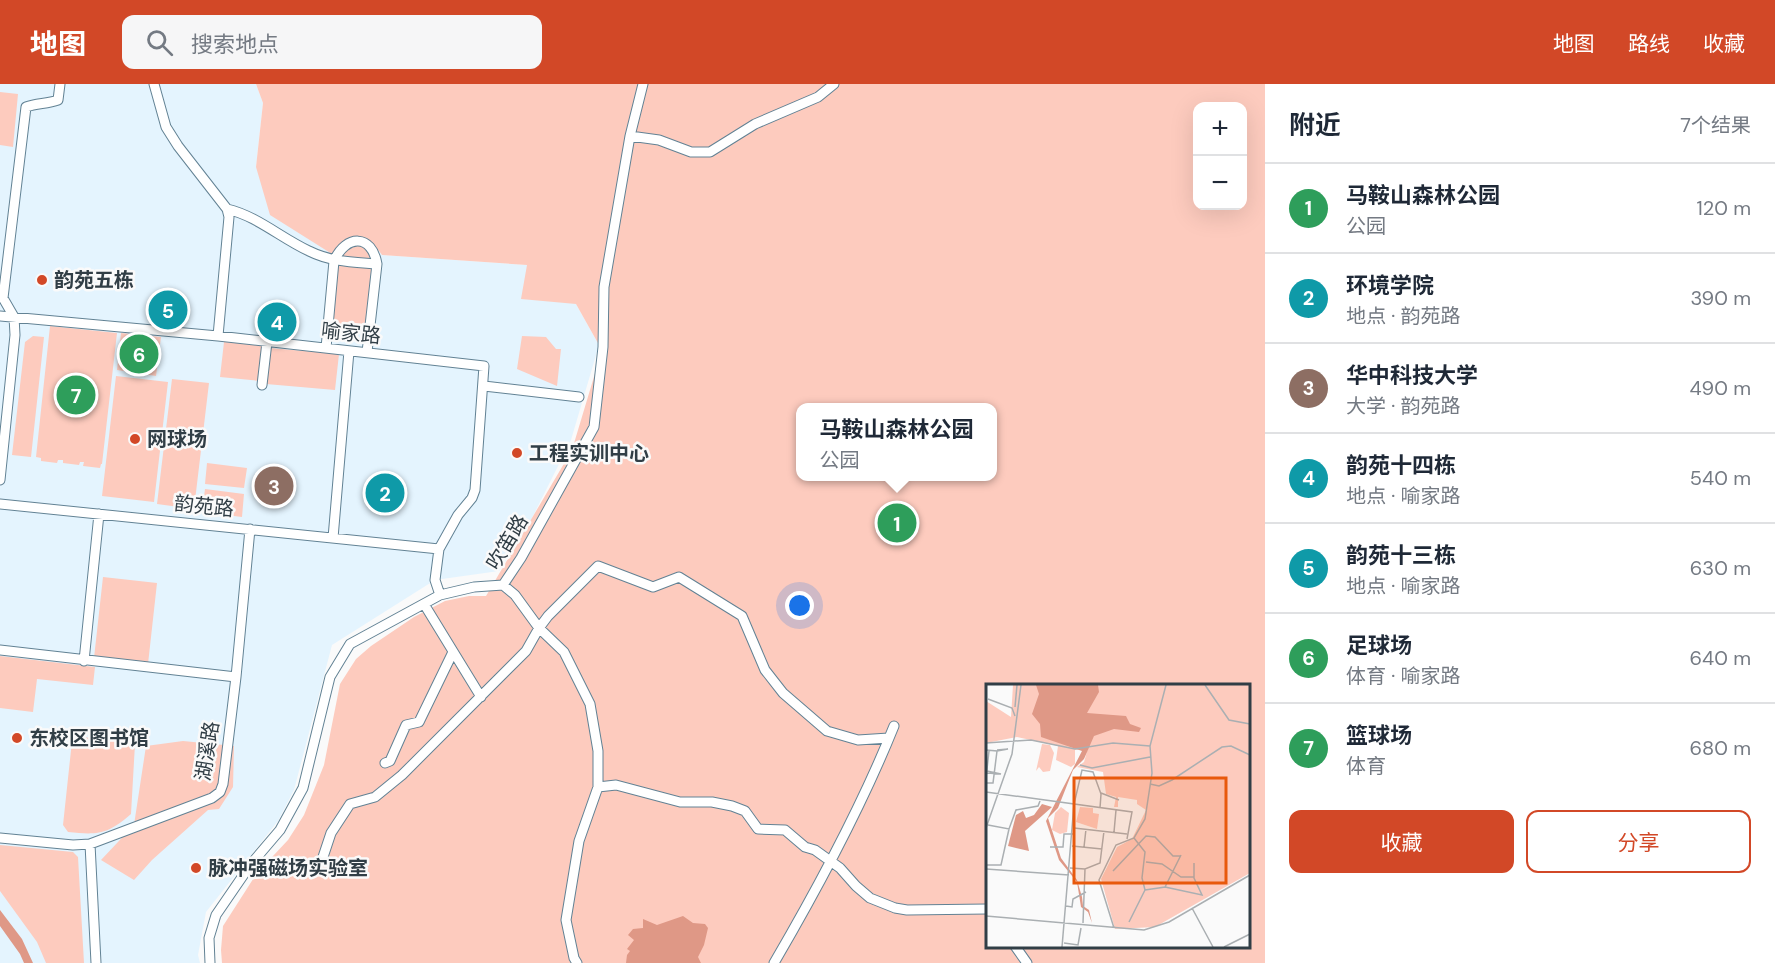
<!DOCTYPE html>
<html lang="zh">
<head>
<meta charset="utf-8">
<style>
  body { margin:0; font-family:"DM Sans","Noto Sans SC",sans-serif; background:#f6f6f7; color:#1f2937 }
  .controls { position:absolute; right:18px; top:18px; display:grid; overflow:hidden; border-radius:12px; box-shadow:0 6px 24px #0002 }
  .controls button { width:54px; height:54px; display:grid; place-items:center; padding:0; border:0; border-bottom:2px solid #e0e1e3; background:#fff; color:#1f2937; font:30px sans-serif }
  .you { position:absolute; left:800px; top:522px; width:21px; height:21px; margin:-15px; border:4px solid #fff; border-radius:50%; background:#1a73e8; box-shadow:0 0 0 9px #1a73e833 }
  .badge { display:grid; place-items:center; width:39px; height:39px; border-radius:50%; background:#d24827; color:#fff; font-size:20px; font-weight:700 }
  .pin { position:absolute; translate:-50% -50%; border:3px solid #fff; box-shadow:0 2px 6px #0006 }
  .popup { position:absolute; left:796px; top:319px; width:201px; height:78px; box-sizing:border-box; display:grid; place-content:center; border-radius:12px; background:#fff; filter:drop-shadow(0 2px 4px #0005); font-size:20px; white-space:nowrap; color:#747a83 }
  .popup b { font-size:22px; color:#1f2937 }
  .popup::after { content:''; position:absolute; left:50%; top:100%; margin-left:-12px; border:12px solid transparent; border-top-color:#fff }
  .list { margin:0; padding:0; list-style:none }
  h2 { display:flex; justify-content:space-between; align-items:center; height:78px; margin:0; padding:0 24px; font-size:26px }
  h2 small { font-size:20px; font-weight:400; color:#747a83 }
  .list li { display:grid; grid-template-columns:39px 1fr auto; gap:18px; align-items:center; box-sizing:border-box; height:90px; padding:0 24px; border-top:2px solid #e0e1e3 }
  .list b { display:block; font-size:22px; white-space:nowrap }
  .list p { margin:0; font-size:20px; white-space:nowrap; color:#747a83 }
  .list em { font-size:20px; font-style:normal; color:#747a83 }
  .actions { display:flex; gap:12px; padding:18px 24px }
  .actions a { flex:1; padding:14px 0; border:2px solid #d24827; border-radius:12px; text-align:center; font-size:21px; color:#d24827 }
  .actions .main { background:#d24827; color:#fff }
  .icon { flex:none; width:33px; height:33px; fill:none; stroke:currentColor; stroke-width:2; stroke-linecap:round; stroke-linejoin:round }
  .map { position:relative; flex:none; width:1265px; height:879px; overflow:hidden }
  header { display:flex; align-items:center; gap:36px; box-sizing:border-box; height:84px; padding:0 30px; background:#d24827; color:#fff }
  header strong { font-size:28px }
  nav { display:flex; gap:33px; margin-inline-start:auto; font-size:21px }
  .search { width:420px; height:54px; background:#f6f6f7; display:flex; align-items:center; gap:15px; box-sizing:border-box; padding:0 21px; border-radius:12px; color:#747a83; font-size:22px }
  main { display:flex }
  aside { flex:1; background:#fff }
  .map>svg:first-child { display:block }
</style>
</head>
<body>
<header>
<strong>地图</strong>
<div class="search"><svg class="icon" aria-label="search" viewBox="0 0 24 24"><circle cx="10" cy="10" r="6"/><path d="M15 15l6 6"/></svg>搜索地点</div>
<nav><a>地图</a><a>路线</a><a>收藏</a></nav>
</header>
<main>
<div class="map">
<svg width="1265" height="879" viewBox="0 0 1265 879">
  <rect width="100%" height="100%" fill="#fafafa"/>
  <path fill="#e4f4fe" d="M 0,0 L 256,0 L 263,19 L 256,83 L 344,156 L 359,153 L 375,160 L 382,171 L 527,181 L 576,220 L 599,261 L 571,356 L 525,448 L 499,487 L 435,496 L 332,561 L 294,706 L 278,737 L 206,828 L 198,871 L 200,879 L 0,879 Z"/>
  <path fill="#fdcbbe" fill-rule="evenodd" d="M 256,0 L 1265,0 L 1265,879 L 222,879 L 221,866 L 223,842 L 257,789 L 288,756 L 304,731 L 324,681 L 340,600 L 356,575 L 371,562 L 414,533 L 445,517 L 469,512 L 486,512 L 572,366 L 602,266 L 599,256 L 599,261 L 576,220 L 521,215 L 527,181 L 382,171 C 374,159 356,146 342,159 C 338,162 335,166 332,170 L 270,131 L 256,83 L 263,19 ZM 1198,22 L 1242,22 L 1242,122 L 1198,122 ZM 801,324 L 993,324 L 993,392 L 801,392 ZM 987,602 L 1248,602 L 1248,862 L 987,862 Z
    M 0,8 L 18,10 L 13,63 L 0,61 Z
    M 354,161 L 363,161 L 371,168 L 372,176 L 366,245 L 332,241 L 339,175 L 346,165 Z
    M 50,242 L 117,249 L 102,380 L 101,380 L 100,384 L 83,382 L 84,378 L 80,378 L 79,381 L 63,379 L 63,376 L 58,376 L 57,379 L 41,377 L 41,374 L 36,373 Z
    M 121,249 L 161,253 L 156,292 L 117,286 Z
    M 33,252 L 44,253 L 31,373 L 12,371 L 25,258 Z
    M 522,252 L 546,253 L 556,265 L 561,265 L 557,302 L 517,285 Z
    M 224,258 L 264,261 L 260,297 L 220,293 Z
    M 270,264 L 339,270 L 335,306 L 266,300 Z
    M 116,292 L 168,298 L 154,418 L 102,412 Z
    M 172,295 L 209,299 L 194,425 L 157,420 Z
    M 207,379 L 247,384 L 244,404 L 205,400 Z
    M 205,405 L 244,410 L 242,433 L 202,428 Z
    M 103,493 L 157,499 L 148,580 L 94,574 Z
    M 0,572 L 95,583 L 93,601 L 37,595 L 33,628 L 0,624 Z
    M 76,652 L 135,660 L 131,730 C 107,751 97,751 68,748 L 63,741 L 72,657 Z
    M 183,657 L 234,662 L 233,703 L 219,725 L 208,726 L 152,776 L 134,796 L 101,776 L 134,741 L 146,662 Z
    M 0,761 L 73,768 L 78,773 L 84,879 L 46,879 L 37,858 L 0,807 Z"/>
  <path fill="#df9886" d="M 0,826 L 22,855 L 33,879 L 24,879 L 20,870 L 0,842 Z
    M 683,832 L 693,839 L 705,840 L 708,844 L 704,861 L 698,873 L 701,879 L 626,879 L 627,871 L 630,867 L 627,865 L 634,856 L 628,851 L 633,845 L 643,844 L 643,835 L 657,841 Z"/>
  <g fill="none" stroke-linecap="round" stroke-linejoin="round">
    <g stroke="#628294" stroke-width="11">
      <path id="minor" d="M 154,0 L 166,43 L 178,62 L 227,125 L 229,133 L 218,252
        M 630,52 L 659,56 L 691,68 L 710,68 L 755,40 L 818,13 L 834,0
        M 227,125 C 257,132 281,154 309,167 C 331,178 353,178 377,180
        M 0,232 L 218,252 L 484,282 L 475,406 L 472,414 L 458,431 L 439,465 L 435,496 L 440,511
        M 326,264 L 334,177 C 346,150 372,150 377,180 L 367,268
        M 262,301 L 267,258
        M 484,302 L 579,313
        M 0,396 L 15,251 L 14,233 L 3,214 L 26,23 C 37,19 47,20 58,16 L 60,0
        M 0,420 L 439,465
        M 333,454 L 349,267
        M 503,501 L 515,511 L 539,544 L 564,568 L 590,620 L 598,667 L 598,703 L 579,757 L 566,836 L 574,874 L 577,879
        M 424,520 L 481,613
        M 0,566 L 236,593
        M 84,577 L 99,430
        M 385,679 L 390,677 L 406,641 L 419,638 L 453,568
        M 598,703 L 616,701 L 680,718 L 712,718 L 732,722 L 745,727 L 758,745 L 785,746 L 805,763 L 815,766 L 840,784 L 856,802 L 870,814 L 895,824 L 907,826 L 987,825
        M 0,754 L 73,761 L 90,760 L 212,714 L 220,708 L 223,700 L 236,593 L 250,445
        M 90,760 L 96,879
        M 323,773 L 331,749 L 350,720 L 375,713 L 402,691 L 526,567 L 539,544 L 548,532 L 598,482 L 653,503 L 679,493 L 742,532 L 765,586 L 783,609 L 827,647 L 858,656 L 889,654
        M 1015,862 L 1027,879
        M 210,879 L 209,854 L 216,831 L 251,780 L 280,746 L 303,704 L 330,593 L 350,560 L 440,511 L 474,503 L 503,501 L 521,474 L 594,343 L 603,263 L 604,203 L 630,52 L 643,0
        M 774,879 C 819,802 861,724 894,642"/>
    </g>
    <use href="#minor" stroke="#fff" stroke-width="9"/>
  </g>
  <g fill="#d24827" stroke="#fafafa" stroke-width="2">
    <circle cx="42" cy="196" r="6"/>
    <circle cx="135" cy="355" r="6"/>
    <circle cx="517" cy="369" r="6"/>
    <circle cx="17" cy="654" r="6"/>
    <circle cx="196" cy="784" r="6"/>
  </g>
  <g text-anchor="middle" stroke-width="5" stroke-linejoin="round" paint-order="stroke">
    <g font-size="20" font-weight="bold" fill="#313e46" stroke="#fafafa" text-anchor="start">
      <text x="54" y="203">韵苑五栋</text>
      <text x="147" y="362">网球场</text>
      <text x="529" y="376">工程实训中心</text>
      <text x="29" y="661">东校区图书馆</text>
      <text x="208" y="791">脉冲强磁场实验室</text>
    </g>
    <g font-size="20" fill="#313e46" stroke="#fafafa">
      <text transform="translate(351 249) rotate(6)" y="7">喻家路</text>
      <text transform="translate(204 422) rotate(6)" y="7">韵苑路</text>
      <text transform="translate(507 458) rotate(-59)" y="7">吹笛路</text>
      <text transform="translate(207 667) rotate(-81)" y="7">湖溪路</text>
    </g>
  </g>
  <g transform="translate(986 600)">
    <rect width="264" height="264" fill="#fafafa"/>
    <path d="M 27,1 L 264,1 L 264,189 L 169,243 L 129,245 L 115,195 L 131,163 L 146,155 L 160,126 L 151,120 L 151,116 L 132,113 L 132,123 L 128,123 L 130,113 L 120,110 L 117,88 L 91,83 L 98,78 L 102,64 L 89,66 L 89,80 L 85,83 L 70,76 L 72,62 L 31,53 L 0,59 L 0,17 L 25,33 ZM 56,60 L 64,61 L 68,69 L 64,87 L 57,88 L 53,83 L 50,87 ZM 75,123 L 83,129 L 81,148 L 74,150 L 66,146 L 69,129 ZM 94,123 L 107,124 L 107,129 L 113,130 L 111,145 L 90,138 Z" fill="#fdcbbe"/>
    <path d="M 50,1 L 112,1 L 113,8 L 101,29 L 140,32 L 144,40 L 155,44 L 153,48 L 128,45 L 108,52 L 98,75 L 87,86 L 72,124 L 62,134 L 75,174 L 91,196 L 96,213 L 97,222 L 103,226 L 106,239 L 102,228 L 95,223 L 91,198 L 73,176 L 60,137 L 96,67 L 55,53 L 54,40 L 46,30 L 53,10 ZM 56,120 L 66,123 L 39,147 L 43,167 L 22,162 L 30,131 L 37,127 L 40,134 L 48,131 Z" fill="#df9886"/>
    <path fill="none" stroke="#aaafb2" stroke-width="1.5" d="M 219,1 L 243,36 L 264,40M 2,15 L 26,24 L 29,32M 29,23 L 31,1M 0,59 L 45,56 L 89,65 L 127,59 L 164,62M 0,66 L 11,67 L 7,99 L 0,99M 11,66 L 22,65 L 11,67M 94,81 L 106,84 L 164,73M 1,89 L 15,90 L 1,87M 0,94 L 3,67M 164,100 L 173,102 L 186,96 L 236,63 L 245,62 L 264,71M 0,108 L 146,128 L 141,155M 115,109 L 133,116M 2,141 L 23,145 L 30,126 L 52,122 L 54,117M 0,144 L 26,70 L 35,1M 88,144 L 141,150M 128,148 L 130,126M 86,162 L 116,165M 64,163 L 77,163 L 78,150 L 87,150M 98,163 L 100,145M 160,178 L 176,180 L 195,193 L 208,193M 0,181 L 15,181 L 23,145M 84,184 L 99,185 L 114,179 L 118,147M 0,185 L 83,191M 127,187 L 160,152 L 169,153 L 187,172 L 195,172M 179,203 L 216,211 L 208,194 L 208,179M 159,206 L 179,203 L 195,171M 80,222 L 86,223 L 87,215 L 100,208M 206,224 L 227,263M 0,232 L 158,246 L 183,238 L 264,191M 143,238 L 159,206 L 156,194 L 159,168 L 148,154M 97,239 L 99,185M 128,244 L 113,196 L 130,161 L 148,154 L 159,135 L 166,89 L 164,62 L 180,1M 78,259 L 92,261 L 95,244M 76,263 L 88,120 L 96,86 L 107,88 L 115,110 L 114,124M 238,263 L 264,250"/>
    <path fill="#e8590c" fill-opacity="0.15" stroke="#e8590c" stroke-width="3" d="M 88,94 L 240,94 L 240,199 L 88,199 Z"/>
    <rect width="264" height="264" fill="none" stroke="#313e46" stroke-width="3"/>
  </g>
</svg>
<div class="controls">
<button>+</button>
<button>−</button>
</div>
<div class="you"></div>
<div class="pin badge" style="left:897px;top:439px;background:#2e9e5b">1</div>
<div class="popup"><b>马鞍山森林公园</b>公园</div>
<div class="pin badge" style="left:385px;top:409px;background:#0f9aa8">2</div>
<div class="pin badge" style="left:274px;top:402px;background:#8d6e63">3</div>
<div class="pin badge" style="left:277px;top:238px;background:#0f9aa8">4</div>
<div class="pin badge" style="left:168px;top:226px;background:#0f9aa8">5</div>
<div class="pin badge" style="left:139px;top:270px;background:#2e9e5b">6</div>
<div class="pin badge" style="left:76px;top:311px;background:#2e9e5b">7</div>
</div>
<aside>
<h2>附近<small>7个结果</small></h2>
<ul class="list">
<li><span class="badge" style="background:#2e9e5b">1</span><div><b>马鞍山森林公园</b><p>公园</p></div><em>120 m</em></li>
<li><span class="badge" style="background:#0f9aa8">2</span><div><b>环境学院</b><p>地点 · 韵苑路</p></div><em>390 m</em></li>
<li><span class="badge" style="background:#8d6e63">3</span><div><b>华中科技大学</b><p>大学 · 韵苑路</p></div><em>490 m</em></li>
<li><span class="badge" style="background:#0f9aa8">4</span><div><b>韵苑十四栋</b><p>地点 · 喻家路</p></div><em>540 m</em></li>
<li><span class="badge" style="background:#0f9aa8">5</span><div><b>韵苑十三栋</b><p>地点 · 喻家路</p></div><em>630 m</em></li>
<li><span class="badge" style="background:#2e9e5b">6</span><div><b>足球场</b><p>体育 · 喻家路</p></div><em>640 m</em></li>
<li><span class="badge" style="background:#2e9e5b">7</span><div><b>篮球场</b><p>体育</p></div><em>680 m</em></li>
</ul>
<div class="actions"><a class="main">收藏</a><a>分享</a></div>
</aside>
</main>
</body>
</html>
